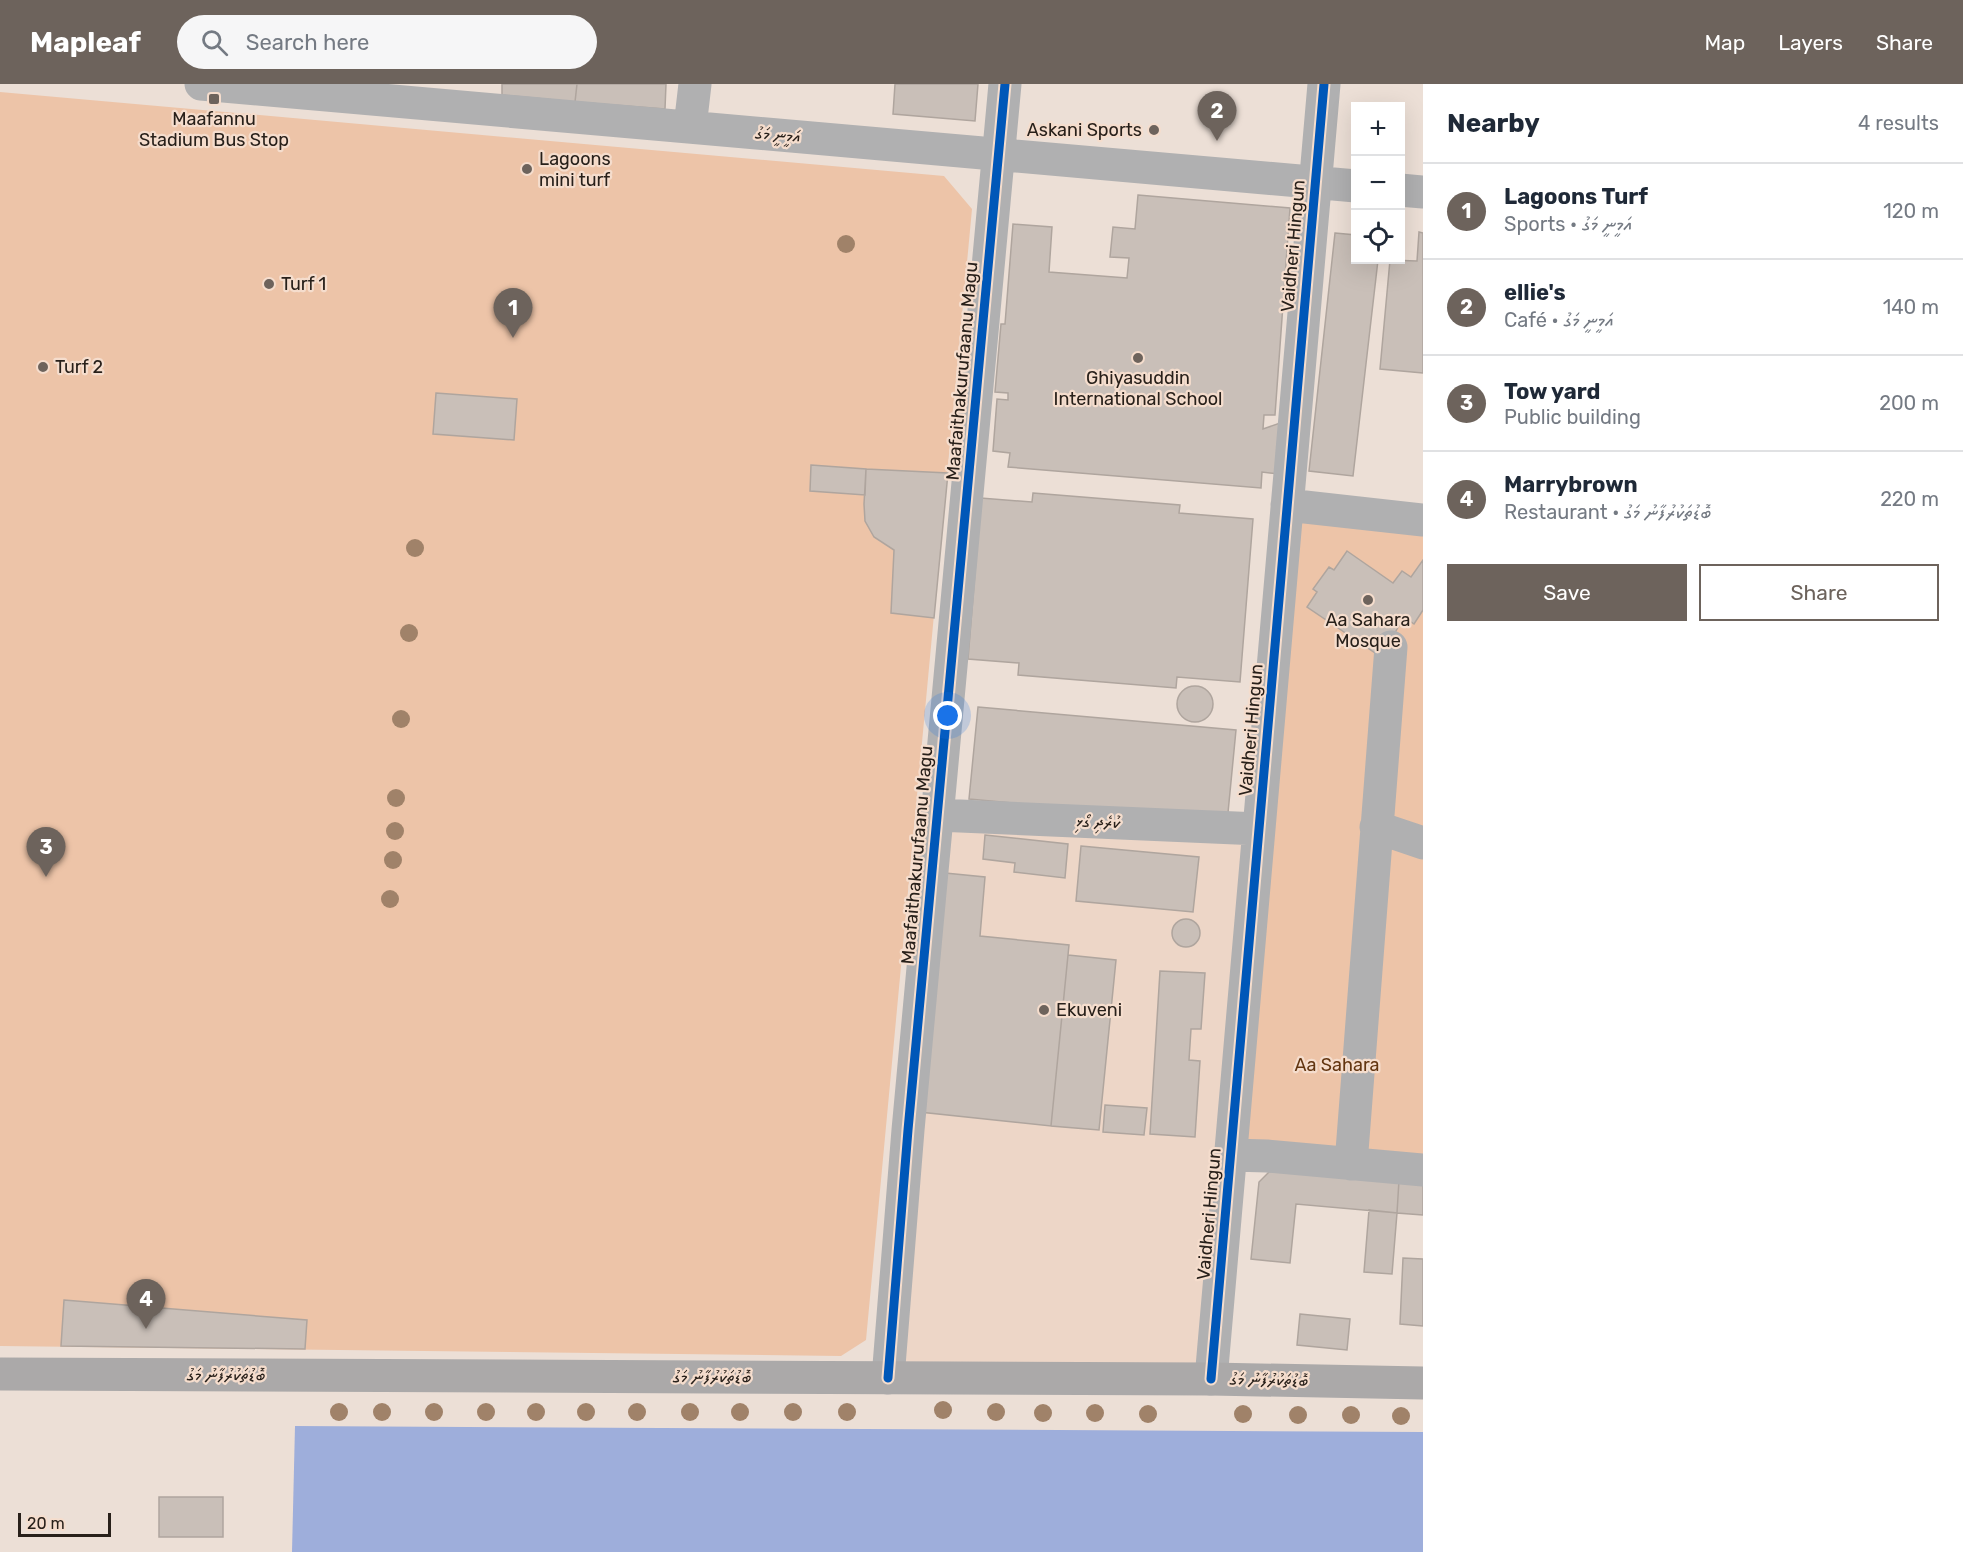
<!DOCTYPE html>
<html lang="en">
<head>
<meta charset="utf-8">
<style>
  body { margin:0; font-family:Rubik,"Noto Sans Thaana",sans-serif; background:#f6f6f7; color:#1f2937 }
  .controls { position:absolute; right:18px; top:18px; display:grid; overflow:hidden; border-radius:0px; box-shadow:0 6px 24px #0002 }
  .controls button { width:54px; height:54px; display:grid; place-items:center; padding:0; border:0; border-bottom:2px solid #e0e1e3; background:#fff; color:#1f2937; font:30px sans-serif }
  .scale { position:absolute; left:18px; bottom:15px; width:93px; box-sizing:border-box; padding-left:6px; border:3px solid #28201a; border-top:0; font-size:16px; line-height:21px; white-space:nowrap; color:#28201a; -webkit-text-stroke:4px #f5ddcd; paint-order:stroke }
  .you { position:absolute; left:948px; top:632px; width:21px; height:21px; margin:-15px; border:4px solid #fff; border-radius:50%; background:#1a73e8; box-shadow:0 0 0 9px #1a73e833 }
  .badge { display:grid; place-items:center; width:39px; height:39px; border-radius:50%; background:#6d635c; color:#fff; font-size:20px; font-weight:700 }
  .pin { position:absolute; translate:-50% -50px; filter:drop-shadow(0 2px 3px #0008) }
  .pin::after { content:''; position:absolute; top:32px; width:21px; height:18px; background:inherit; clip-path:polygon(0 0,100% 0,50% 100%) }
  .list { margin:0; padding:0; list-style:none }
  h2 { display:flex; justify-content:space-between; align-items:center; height:78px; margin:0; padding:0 24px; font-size:26px }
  h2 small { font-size:20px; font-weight:400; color:#747a83 }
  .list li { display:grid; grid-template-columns:39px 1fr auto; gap:18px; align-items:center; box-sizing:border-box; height:96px; padding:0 24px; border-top:2px solid #e0e1e3 }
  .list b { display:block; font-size:22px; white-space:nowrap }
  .list p { margin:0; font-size:20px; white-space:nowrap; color:#747a83 }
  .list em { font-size:20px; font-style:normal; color:#747a83 }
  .actions { display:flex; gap:12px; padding:18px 24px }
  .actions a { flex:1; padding:14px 0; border:2px solid #6d635c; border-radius:0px; text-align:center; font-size:21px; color:#6d635c }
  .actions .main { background:#6d635c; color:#fff }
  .icon { flex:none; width:33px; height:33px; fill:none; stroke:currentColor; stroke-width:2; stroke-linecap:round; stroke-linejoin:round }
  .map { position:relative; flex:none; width:1423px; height:1468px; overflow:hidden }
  header { display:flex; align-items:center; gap:36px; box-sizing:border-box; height:84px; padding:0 30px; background:#6d635c; color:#fff }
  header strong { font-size:28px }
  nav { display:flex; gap:33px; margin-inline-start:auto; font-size:21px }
  .search { width:420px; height:54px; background:#f6f6f7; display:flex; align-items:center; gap:15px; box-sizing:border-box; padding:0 21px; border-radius:33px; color:#747a83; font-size:22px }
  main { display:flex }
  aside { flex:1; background:#fff }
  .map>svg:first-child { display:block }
</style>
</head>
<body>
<header>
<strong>Mapleaf</strong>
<div class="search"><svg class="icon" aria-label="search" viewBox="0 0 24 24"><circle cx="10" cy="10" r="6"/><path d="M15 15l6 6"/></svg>Search here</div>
<nav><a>Map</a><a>Layers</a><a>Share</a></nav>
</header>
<main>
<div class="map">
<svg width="1423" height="1468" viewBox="0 0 1423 1468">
  <rect width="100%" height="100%" fill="#ecdfd6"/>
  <path fill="#edd6c7" d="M 937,731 L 1259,745 L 1211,1295 L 888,1294 Z"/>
  <path fill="#edc4a8" d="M 0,8 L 944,92 L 972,125 L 866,1256 L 841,1272 L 0,1262 Z
    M 1298,433 L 1423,449 L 1423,1075 L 1243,1061 Z"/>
  <path fill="#9eaedb" d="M 295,1342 L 1423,1348 L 1423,1468 L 292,1468 Z"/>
  <path fill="#c9bfb8" stroke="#afa59e" stroke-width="1.5" d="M 502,0 L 577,0 L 575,18 L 502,11 Z
    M 577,0 L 666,0 L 665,25 L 575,18 Z
    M 895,0 L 978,0 L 975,37 L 893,30 Z
    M 1138,111 L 1290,124 L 1275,331 L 1264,331 L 1263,345 L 1283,338 L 1279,390 L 1262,388 L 1261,404 L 1008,383 L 1010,369 L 993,367 L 997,315 L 1008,316 L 1008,309 L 995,308 L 1001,240 L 1005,240 L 1013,140 L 1052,143 L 1049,188 L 1127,194 L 1129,174 L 1110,173 L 1113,143 L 1135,145 Z
    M 1419,148 L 1423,149 L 1423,289 L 1380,285 L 1390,176 L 1417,177 Z
    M 1335,149 L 1356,151 L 1356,176 L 1378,176 L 1353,392 L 1309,387 Z
    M 436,309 L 517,315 L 514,356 L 433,350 Z
    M 811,381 L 866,385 L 865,411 L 810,407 Z
    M 866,385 L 948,389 L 934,534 L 891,529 L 894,466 L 874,453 L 865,437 L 864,420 Z
    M 1033,409 L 1180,421 L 1179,429 L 1253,435 L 1240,598 L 1177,593 L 1176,604 L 1018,591 L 1019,579 L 968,575 L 981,414 L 1032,418 Z
    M 1347,467 L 1393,499 L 1402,487 L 1411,493 L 1423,476 L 1423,526 L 1414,540 L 1404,533 L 1381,573 L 1307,523 L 1317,508 L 1313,505 L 1329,483 L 1334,486 Z
    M1177 620a18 18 0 1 1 36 0a18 18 0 1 1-36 0Z
    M 978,623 L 1236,646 L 1227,739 L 969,715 Z
    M 985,751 L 1068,760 L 1065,794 L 1014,788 L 1015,779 L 983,775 Z
    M 1081,762 L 1199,773 L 1193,828 L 1076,817 Z
    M 935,788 L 985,793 L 980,852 L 1069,861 L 1051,1042 L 910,1027 Z
    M1172 849a14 14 0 1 1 28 0a14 14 0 1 1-28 0Z
    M 1068,871 L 1116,876 L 1099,1046 L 1051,1042 Z
    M 1160,887 L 1205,889 L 1201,945 L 1191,945 L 1189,976 L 1200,977 L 1195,1053 L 1150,1050 Z
    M 1105,1021 L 1147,1024 L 1144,1051 L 1103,1048 Z
    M 1273,1084 L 1399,1096 L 1397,1129 L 1296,1120 L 1290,1179 L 1251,1175 L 1259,1098 Z
    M 1399,1096 L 1423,1098 L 1423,1131 L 1397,1129 Z
    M 1369,1126 L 1397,1129 L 1392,1190 L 1364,1188 Z
    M 1403,1174 L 1423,1175 L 1423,1242 L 1400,1240 Z
    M 64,1216 L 307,1236 L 305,1265 L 61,1262 Z
    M 1300,1230 L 1350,1235 L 1347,1266 L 1297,1261 Z
    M 159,1413 L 223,1413 L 223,1453 L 159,1453 Z"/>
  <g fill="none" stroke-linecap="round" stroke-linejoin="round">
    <path stroke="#b0b0b1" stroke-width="33" d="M 201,0 L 1356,102
      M 690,43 L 695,0
      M 1400,106 L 1423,108
      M 1287,421 L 1423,436
      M 937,731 L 1259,745
      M 1376,743 L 1423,759
      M 1231,1071 L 1267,1072 L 1423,1086
      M 1351,1080 L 1391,563
      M 888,1294 L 908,1046 L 1005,0
      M 1211,1295 L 1324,0"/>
    <path stroke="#aba9a9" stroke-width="33" d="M 0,1290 L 1211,1295 L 1423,1299"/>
    <g stroke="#f5ddcd" stroke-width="13">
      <path id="cycleway" d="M 888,1294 L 908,1046 L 1005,0
        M 1211,1295 L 1324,0"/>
    </g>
    <use href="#cycleway" stroke="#0057b8" stroke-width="9"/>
  </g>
  <g fill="#a08269">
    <circle cx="846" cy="160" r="9"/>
    <circle cx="415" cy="464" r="9"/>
    <circle cx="409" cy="549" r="9"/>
    <circle cx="401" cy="635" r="9"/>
    <circle cx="396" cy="714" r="9"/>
    <circle cx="395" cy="747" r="9"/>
    <circle cx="393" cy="776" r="9"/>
    <circle cx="390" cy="815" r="9"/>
    <circle cx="943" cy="1326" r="9"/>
    <circle cx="339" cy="1328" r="9"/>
    <circle cx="382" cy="1328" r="9"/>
    <circle cx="434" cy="1328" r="9"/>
    <circle cx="486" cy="1328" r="9"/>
    <circle cx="536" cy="1328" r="9"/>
    <circle cx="586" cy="1328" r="9"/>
    <circle cx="637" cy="1328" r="9"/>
    <circle cx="690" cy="1328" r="9"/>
    <circle cx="740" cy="1328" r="9"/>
    <circle cx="793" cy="1328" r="9"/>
    <circle cx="847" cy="1328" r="9"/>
    <circle cx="996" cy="1328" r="9"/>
    <circle cx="1043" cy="1329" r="9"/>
    <circle cx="1095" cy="1329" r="9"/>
    <circle cx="1148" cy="1330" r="9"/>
    <circle cx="1243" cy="1330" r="9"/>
    <circle cx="1298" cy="1331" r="9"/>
    <circle cx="1351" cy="1331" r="9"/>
    <circle cx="1401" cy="1332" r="9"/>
  </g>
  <g fill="#6d635c" stroke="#f5ddcd" stroke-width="2">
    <rect x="208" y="9" width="12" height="12" rx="3"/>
    <circle cx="1154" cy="46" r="6"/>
    <circle cx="527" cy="85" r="6"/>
    <circle cx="269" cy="200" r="6"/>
    <circle cx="1138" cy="274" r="6"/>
    <circle cx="43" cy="283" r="6"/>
    <circle cx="1368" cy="516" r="6"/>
    <circle cx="1044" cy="926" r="6"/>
  </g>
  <g text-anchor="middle" stroke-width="4.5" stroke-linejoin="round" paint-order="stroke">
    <g font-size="18" fill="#28201a" stroke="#f5ddcd" text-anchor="start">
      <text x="214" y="41" text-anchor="middle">Maafannu<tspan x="214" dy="21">Stadium Bus Stop</tspan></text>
      <text x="1142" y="52" text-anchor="end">Askani Sports</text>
      <text x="539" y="81">Lagoons<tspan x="539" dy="21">mini turf</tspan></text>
      <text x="281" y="206">Turf 1</text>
      <text x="55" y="289">Turf 2</text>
      <text x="1138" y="300" text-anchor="middle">Ghiyasuddin<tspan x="1138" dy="21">International School</tspan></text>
      <text x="1368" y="542" text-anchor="middle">Aa Sahara<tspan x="1368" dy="21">Mosque</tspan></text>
      <text x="1056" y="932">Ekuveni</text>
    </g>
    <g font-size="18" fill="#28201a" stroke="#f5ddcd">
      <text transform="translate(778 51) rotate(5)" y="6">އަމީނީ މަގު</text>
      <text transform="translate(1293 162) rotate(-85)" y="6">Vaidheri Hingun</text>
      <text transform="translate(962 287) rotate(-85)" y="6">Maafaithakurufaanu Magu</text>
      <text transform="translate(1251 646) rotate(-85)" y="6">Vaidheri Hingun</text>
      <text transform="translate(1098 738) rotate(2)" y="6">ކުރެދި ގޯޅި</text>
      <text transform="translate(917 771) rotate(-85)" y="6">Maafaithakurufaanu Magu</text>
      <text transform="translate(1209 1130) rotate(-85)" y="6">Vaidheri Hingun</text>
      <text x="226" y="1297">ބޮޑުތަކުރުފާނު މަގު</text>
      <text x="712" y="1299">ބޮޑުތަކުރުފާނު މަގު</text>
      <text transform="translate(1269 1296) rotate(1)" y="6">ބޮޑުތަކުރުފާނު މަގު</text>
    </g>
    <g font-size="18" fill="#623510" stroke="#f5ddcd">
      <text x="1337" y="987">Aa Sahara</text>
    </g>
  </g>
</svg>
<div class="controls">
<button>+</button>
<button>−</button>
<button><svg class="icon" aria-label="locate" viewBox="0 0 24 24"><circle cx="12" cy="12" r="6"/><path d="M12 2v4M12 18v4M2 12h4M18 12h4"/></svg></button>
</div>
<div class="scale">20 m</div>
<div class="you"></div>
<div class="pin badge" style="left:513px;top:254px">1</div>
<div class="pin badge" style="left:1217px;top:57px">2</div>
<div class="pin badge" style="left:46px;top:793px">3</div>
<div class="pin badge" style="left:146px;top:1245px">4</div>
</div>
<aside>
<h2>Nearby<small>4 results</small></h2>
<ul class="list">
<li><span class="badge">1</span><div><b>Lagoons Turf</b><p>Sports · އަމީނީ މަގު</p></div><em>120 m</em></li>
<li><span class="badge">2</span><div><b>ellie's</b><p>Café · އަމީނީ މަގު</p></div><em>140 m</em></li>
<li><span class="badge">3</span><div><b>Tow yard</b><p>Public building</p></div><em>200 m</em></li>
<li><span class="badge">4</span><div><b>Marrybrown</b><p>Restaurant · ބޮޑުތަކުރުފާނު މަގު</p></div><em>220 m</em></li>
</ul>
<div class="actions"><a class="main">Save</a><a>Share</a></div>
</aside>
</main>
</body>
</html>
